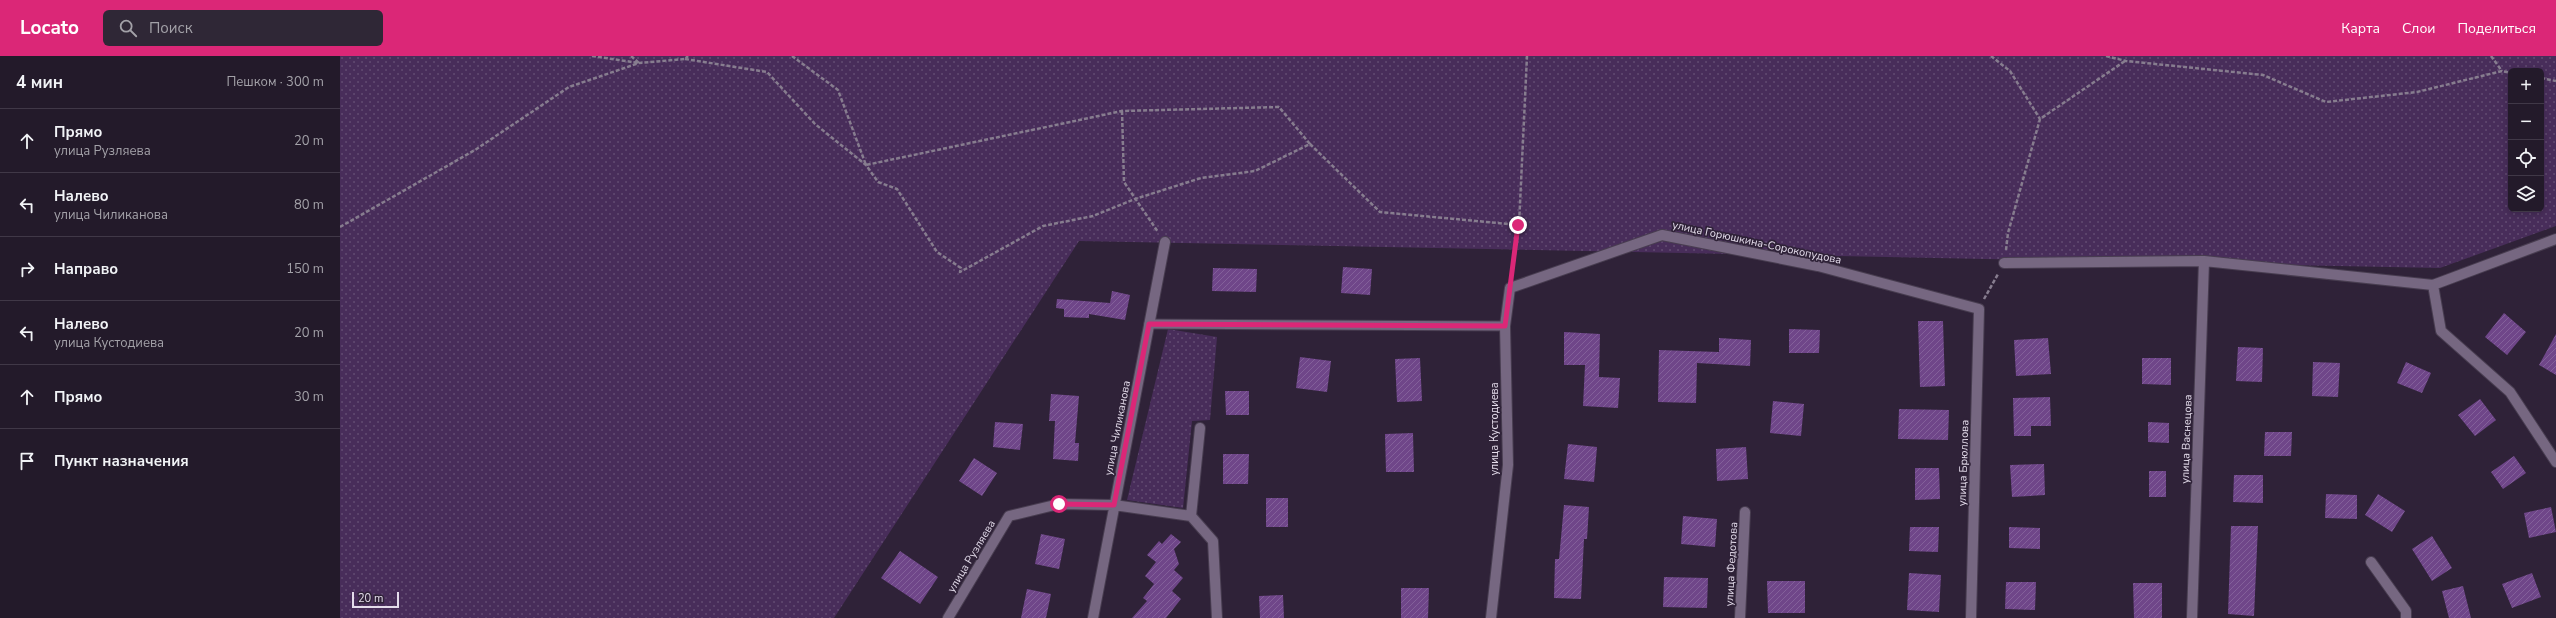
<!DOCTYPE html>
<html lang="ru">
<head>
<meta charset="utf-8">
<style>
  body { margin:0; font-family:"Nunito Sans",sans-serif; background:#2f2736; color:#f1f3f6 }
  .controls { position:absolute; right:12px; top:12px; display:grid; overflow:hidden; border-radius:6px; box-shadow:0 2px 6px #0003 }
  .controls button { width:36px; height:36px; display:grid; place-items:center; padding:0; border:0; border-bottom:1px solid #403847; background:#231a2a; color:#f1f3f6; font:20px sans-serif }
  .scale { position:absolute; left:12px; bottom:10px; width:47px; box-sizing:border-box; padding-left:4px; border:2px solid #e4dceb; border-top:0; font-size:11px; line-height:14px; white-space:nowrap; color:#e4dceb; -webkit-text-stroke:3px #2f2238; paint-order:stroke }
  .stop { position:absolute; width:12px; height:12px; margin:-9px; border:3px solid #db2777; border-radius:50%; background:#fff }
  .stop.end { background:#db2777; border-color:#fff; box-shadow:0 1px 4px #0008 }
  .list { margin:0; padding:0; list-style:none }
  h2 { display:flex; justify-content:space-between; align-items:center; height:52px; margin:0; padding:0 16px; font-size:17px }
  h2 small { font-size:13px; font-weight:400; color:#a3a1a8 }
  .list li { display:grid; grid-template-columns:26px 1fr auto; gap:12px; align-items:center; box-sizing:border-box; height:64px; padding:0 16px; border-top:1px solid #403847 }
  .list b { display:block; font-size:15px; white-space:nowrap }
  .list p { margin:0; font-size:13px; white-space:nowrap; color:#a3a1a8 }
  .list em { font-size:13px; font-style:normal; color:#a3a1a8 }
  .icon { flex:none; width:22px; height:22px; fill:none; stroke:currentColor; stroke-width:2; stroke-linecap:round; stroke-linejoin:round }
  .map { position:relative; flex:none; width:2216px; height:562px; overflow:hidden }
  header { display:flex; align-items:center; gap:24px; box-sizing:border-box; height:56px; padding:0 20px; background:#db2777; color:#fff }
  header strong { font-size:19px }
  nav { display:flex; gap:22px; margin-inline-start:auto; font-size:14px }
  .search { width:280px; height:36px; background:#2f2736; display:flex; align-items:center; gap:10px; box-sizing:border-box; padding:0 14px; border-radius:6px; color:#a3a1a8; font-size:15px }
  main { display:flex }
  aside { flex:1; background:#231a2a }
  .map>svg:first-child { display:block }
</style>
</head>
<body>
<header>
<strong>Locato</strong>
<div class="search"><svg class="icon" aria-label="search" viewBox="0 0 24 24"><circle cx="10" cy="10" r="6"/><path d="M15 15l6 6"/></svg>Поиск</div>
<nav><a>Карта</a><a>Слои</a><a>Поделиться</a></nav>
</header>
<main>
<aside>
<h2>4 мин<small>Пешком · 300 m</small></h2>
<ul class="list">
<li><svg class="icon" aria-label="ahead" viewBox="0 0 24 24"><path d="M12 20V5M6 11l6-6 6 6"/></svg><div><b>Прямо</b><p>улица Рузляева</p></div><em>20 m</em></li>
<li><svg class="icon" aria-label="left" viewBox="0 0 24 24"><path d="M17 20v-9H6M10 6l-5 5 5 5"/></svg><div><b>Налево</b><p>улица Чиликанова</p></div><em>80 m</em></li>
<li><svg class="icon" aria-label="right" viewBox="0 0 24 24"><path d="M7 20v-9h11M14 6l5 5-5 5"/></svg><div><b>Направо</b></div><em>150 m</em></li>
<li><svg class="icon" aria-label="left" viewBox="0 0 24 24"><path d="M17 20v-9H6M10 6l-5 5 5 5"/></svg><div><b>Налево</b><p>улица Кустодиева</p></div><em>20 m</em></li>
<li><svg class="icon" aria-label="ahead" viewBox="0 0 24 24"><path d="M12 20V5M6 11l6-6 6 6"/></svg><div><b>Прямо</b></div><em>30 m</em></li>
<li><svg class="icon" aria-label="arrive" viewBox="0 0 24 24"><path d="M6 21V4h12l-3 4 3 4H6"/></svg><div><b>Пункт назначения</b></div></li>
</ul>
</aside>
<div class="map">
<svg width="2216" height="562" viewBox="0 0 2216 562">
  <defs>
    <pattern id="grass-dots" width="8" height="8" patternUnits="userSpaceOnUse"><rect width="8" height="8" fill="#482d5a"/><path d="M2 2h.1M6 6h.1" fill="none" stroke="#624b72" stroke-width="1.8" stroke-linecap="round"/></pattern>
    <pattern id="building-hatch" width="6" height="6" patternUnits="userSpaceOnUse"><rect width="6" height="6" fill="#6f4689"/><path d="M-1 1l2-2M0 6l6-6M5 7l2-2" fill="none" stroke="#83609a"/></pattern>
  </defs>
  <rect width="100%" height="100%" fill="#2f2238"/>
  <path fill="url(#grass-dots)" fill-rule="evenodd" d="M 0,0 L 2216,0 L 2216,170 L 2100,212 L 739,185 L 494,562 L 0,562 ZM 2171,15 L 2201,15 L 2201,153 L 2171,153 Z
    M 828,273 L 877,281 L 870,364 L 852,365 L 843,452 L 787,444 Z"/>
  <path fill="url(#building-hatch)" d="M 1003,211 L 1032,213 L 1030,239 L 1001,237 Z
    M 873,212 L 917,213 L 916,236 L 872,235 Z
    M 772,235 L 790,239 L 785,264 L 749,258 L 749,262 L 724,261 L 724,253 L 716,252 L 717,243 L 770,247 Z
    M 2164,257 L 2186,276 L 2167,299 L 2145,281 Z
    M 1578,265 L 1603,265 L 1605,330 L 1580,331 Z
    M 1449,273 L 1480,274 L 1479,297 L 1449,297 Z
    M 1224,276 L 1260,278 L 1259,321 L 1280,322 L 1278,352 L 1243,350 L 1245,309 L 1224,309 Z
    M 2216,278 L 2216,319 L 2199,309 Z
    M 1379,282 L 1411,284 L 1410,310 L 1357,307 L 1356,347 L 1318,346 L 1319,294 L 1379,296 Z
    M 1708,282 L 1711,318 L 1676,320 L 1674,284 Z
    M 1898,291 L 1923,292 L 1922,326 L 1896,325 Z
    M 960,301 L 991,305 L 987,336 L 956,332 Z
    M 1080,302 L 1082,345 L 1057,346 L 1055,303 Z
    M 1802,302 L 1831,302 L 1831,329 L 1802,328 Z
    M 1973,306 L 2000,307 L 1998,341 L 1972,340 Z
    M 2066,306 L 2091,317 L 2082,337 L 2057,327 Z
    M 885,335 L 909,335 L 909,359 L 886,359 Z
    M 711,338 L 739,340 L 735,387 L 739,387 L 738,405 L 713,403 L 715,365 L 709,365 Z
    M 1710,341 L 1711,370 L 1691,370 L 1691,380 L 1674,380 L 1673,342 Z
    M 2140,343 L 2156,364 L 2135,380 L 2118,359 Z
    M 1433,345 L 1464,348 L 1461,380 L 1430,377 Z
    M 1559,353 L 1609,354 L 1608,384 L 1558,383 Z
    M 655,366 L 683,368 L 680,394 L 653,391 Z
    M 1808,366 L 1829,367 L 1829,387 L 1808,386 Z
    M 1925,376 L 1952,376 L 1951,400 L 1924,400 Z
    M 1073,377 L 1074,416 L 1046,416 L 1045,378 Z
    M 1228,388 L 1257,391 L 1254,426 L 1224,423 Z
    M 1406,391 L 1408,423 L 1377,425 L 1376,393 Z
    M 883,398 L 909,398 L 908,428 L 883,428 Z
    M 2174,400 L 2186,417 L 2163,433 L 2151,416 Z
    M 634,402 L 657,417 L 642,440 L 619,425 Z
    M 1704,408 L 1705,439 L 1672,441 L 1670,409 Z
    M 1575,412 L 1599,412 L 1600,443 L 1575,444 Z
    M 1809,415 L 1826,415 L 1826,441 L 1809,441 Z
    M 1894,419 L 1923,419 L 1923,447 L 1893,446 Z
    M 1986,438 L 2017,439 L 2017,463 L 1985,462 Z
    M 2038,438 L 2065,455 L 2052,476 L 2025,459 Z
    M 926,442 L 948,442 L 948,471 L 926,471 Z
    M 1224,449 L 1249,451 L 1247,483 L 1244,483 L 1241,543 L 1214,542 L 1215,503 L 1219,503 Z
    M 2211,451 L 2216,476 L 2189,482 L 2184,457 Z
    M 1343,460 L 1377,463 L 1375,491 L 1341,488 Z
    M 1891,470 L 1918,470 L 1914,560 L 1888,558 Z
    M 1570,471 L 1599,471 L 1598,496 L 1569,495 Z
    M 1669,471 L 1700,472 L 1700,493 L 1669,492 Z
    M 701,478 L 725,483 L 719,513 L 695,508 Z
    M 831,478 L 841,486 L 834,493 L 839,508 L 834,514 L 843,522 L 832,535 L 841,543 L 826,562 L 792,562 L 807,545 L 803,542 L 814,528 L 805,520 L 816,506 L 807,499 L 819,485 L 822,488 Z
    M 2092,480 L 2112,512 L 2092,525 L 2072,493 Z
    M 560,495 L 598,521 L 580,548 L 541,522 Z
    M 1569,517 L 1601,519 L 1599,556 L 1567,554 Z
    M 2192,517 L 2201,541 L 2172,552 L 2162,528 Z
    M 1324,521 L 1368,522 L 1367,552 L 1323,551 Z
    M 1427,525 L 1465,525 L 1465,557 L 1428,557 Z
    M 1666,526 L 1696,526 L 1695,554 L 1665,553 Z
    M 1793,527 L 1822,527 L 1822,562 L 1794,562 Z
    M 2123,530 L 2131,562 L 2109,562 L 2102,535 Z
    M 1061,532 L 1089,532 L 1088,562 L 1061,562 Z
    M 687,533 L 711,538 L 706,562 L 681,562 Z
    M 943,539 L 944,562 L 920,562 L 919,540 Z"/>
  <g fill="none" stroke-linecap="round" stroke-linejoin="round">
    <g stroke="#483d50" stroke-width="11">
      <path id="lane" d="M 809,268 L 1165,270"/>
    </g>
    <g stroke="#483d50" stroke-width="12">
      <path id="street" d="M 1664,207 L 1864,205 L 2093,229 L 2216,183
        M 2093,229 L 2101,275 L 2170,336 L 2216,406
        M 860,372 L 851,460 L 873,485 L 877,562
        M 2031,506 L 2066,555 L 2066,562
        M 608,562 L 669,460 L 719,448 L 774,449 L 851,460
        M 753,562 L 825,186
        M 1151,562 L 1168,409 L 1165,270 L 1170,232 L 1322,179 L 1478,210 L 1639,253 L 1631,562
        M 1400,562 L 1405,456
        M 1852,562 L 1864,205"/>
    </g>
    <path stroke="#877d8f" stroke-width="2.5" stroke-dasharray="4 2" stroke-linecap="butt" d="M 252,0 L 299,7 L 291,0
      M 452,0 L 498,34 L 526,109 L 782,55 L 939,51 L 970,88
      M 1651,0 L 1670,15 L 1700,63
      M 1766,0 L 1786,5 L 1923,19 L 1986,46 L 2077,36 L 2162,15 L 2171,17
      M 2151,0 L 2162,15
      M 345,3 L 427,16 L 475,68 L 526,109 L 538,126 L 557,133 L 597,196 L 621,212 L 620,216 L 703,170 L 753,160 L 795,143 L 861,122 L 915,115 L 970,88 L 1040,156 L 1179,169
      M 2201,22 L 2216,25
      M 782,55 L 784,126 L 818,176
      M 0,171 L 135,94 L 229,31 L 299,7 L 345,3 L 348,0
      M 1666,194 L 1668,177 L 1700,63 L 1785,5
      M 1172,219 L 1179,169 L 1187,0
      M 1644,243 L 1658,218"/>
    <use href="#lane" stroke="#766781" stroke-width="9"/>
    <use href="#street" stroke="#766781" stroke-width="10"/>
  </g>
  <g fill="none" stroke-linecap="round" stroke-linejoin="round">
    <path stroke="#db2777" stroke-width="5" d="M 719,448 L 774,449 L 809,268 L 1165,270 L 1178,169"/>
  </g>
  <g text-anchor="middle" stroke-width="3.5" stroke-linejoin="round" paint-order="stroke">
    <g font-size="11" fill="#e4dceb" stroke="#2f2238">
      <text transform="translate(1417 186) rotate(12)" y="4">улица Горюшкина-Сорокопудова</text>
      <text transform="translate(777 372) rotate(-79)" y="4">улица Чиликанова</text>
      <text transform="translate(1154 373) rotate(-90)" y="4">улица Кустодиева</text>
      <text transform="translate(1846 383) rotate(-88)" y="4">улица Васнецова</text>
      <text transform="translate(1623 407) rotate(-88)" y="4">улица Брюллова</text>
      <text transform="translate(631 500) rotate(-59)" y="4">улица Рузляева</text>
      <text transform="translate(1391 508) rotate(-87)" y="4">улица Федотова</text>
    </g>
  </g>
</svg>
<div class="controls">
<button>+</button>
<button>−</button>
<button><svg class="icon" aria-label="locate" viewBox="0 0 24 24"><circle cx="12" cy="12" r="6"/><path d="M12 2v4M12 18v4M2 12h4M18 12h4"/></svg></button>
<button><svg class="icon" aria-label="layers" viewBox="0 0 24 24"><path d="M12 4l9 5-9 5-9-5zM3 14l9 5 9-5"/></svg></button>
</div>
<div class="scale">20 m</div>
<div class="stop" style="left:719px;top:448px"></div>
<div class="stop end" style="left:1178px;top:169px"></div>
</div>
</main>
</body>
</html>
